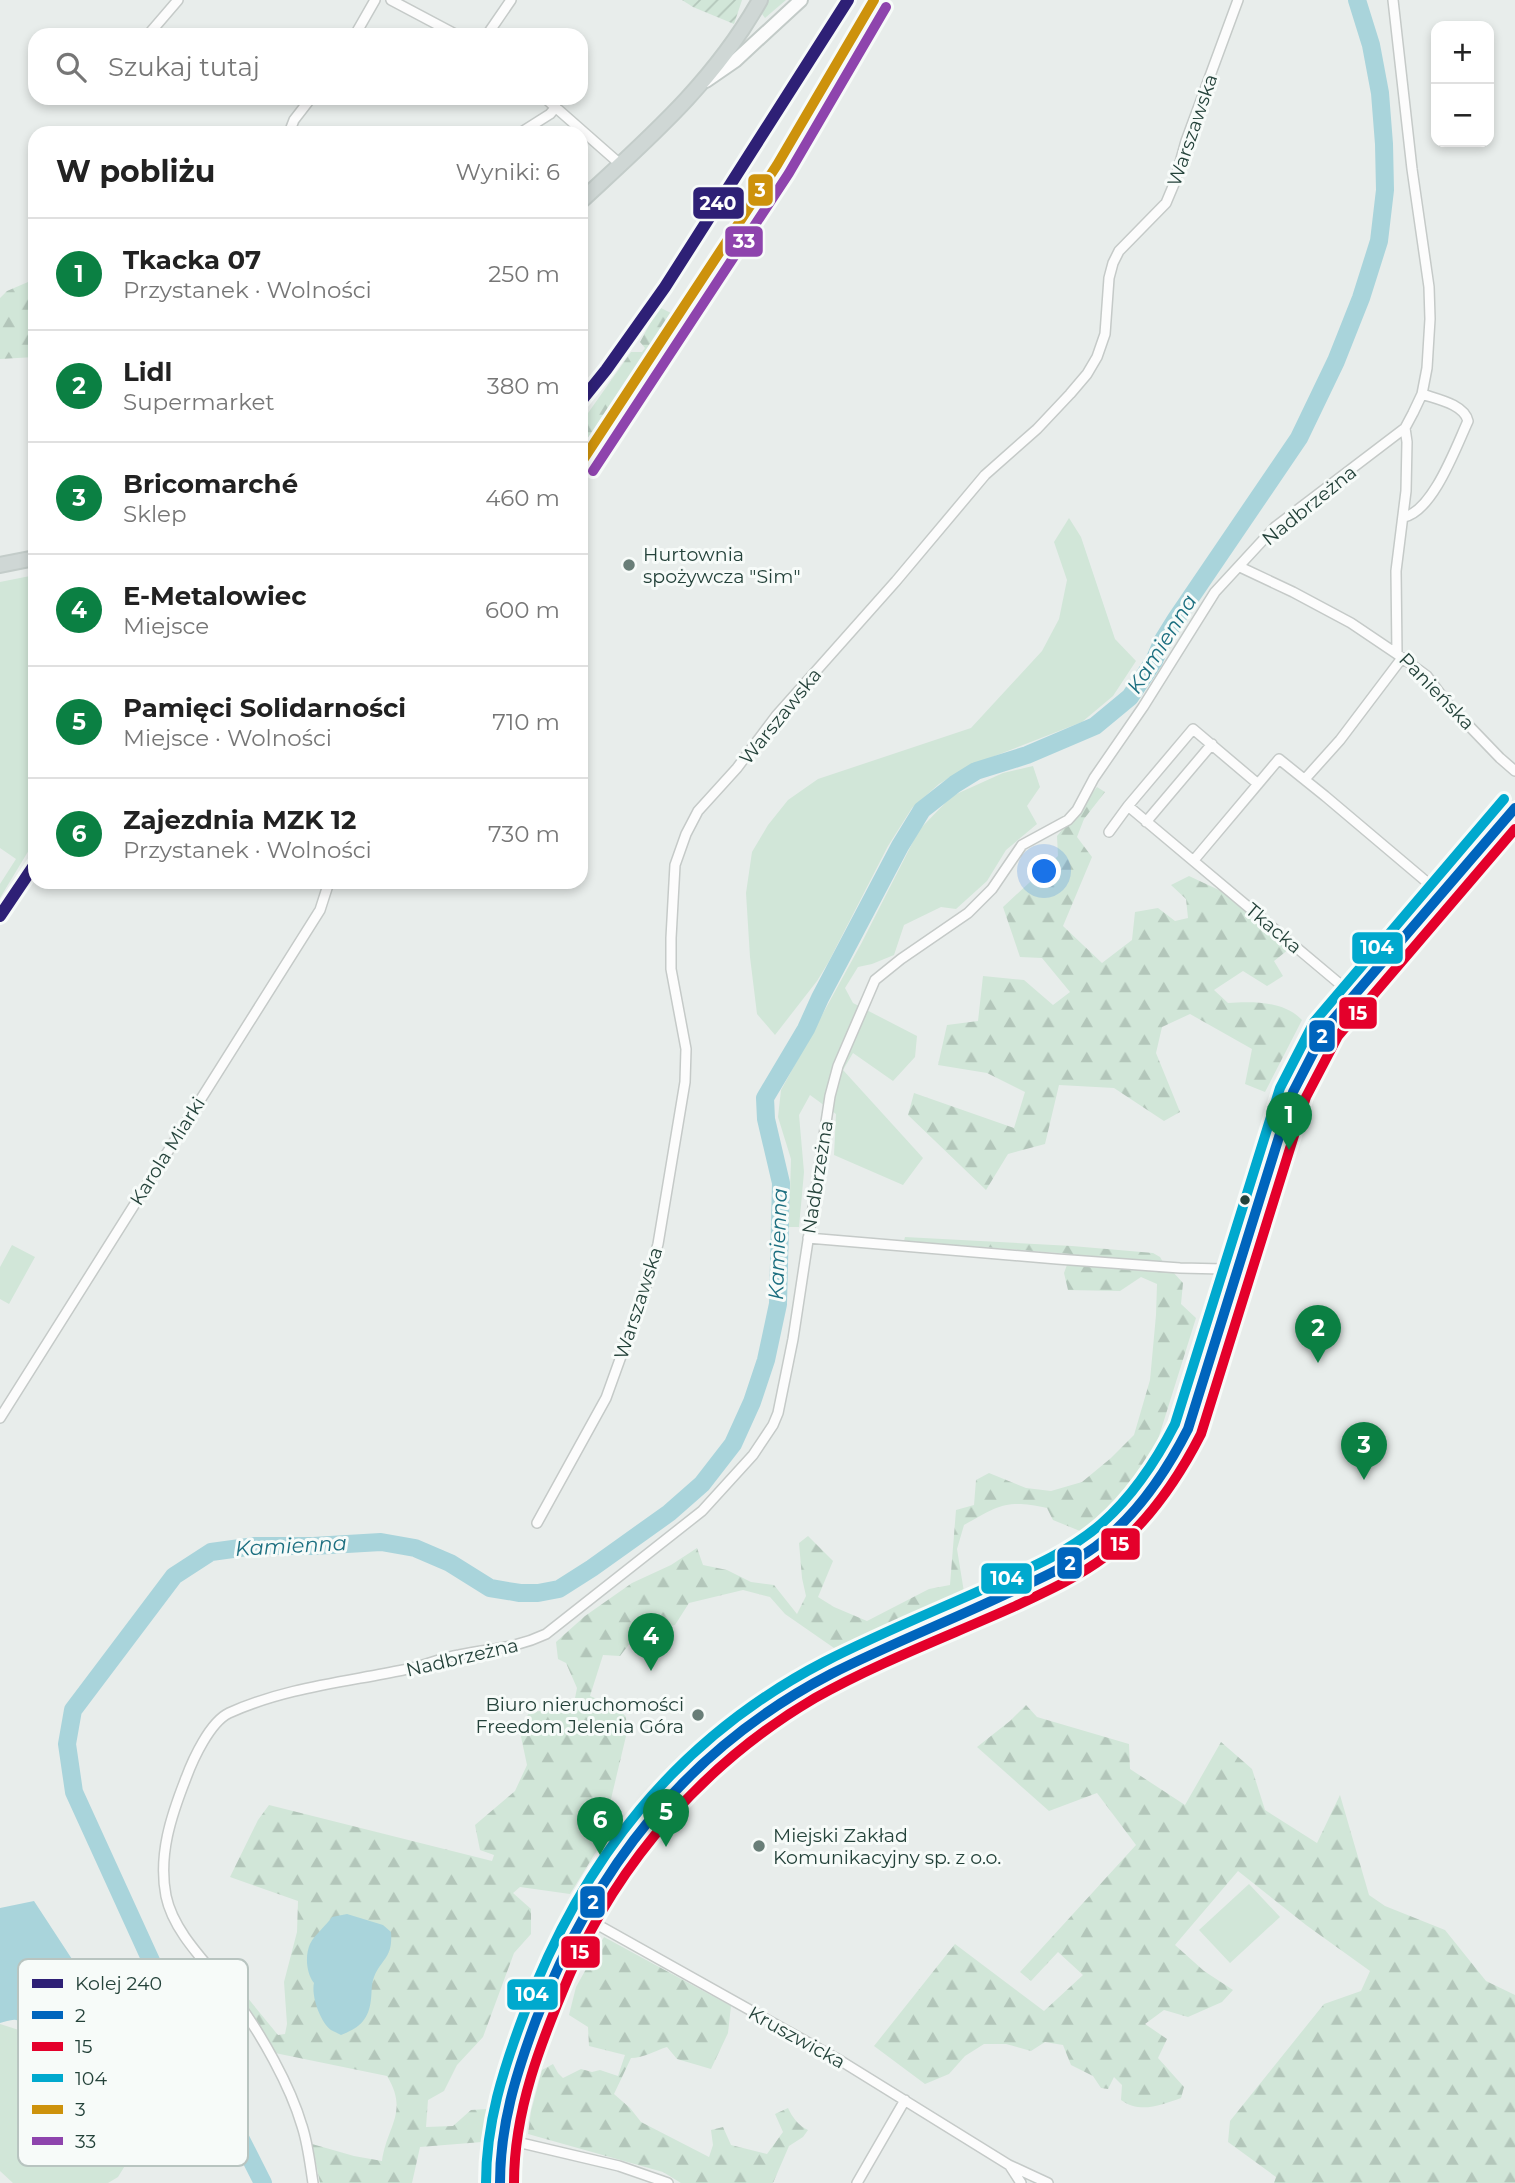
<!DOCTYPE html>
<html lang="pl">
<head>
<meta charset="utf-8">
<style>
  body { margin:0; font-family:Montserrat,sans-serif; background:#f2f2f2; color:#222 }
  .controls { position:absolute; right:21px; top:21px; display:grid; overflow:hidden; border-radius:14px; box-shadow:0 4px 10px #0003 }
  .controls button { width:63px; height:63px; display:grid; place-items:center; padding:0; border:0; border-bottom:2px solid #e0e0e0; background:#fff; color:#222; font:35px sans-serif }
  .you { position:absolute; left:1045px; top:872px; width:24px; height:24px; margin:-18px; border:5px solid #fff; border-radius:50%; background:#1a73e8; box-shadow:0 0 0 10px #1a73e833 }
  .badge { display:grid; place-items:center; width:46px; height:46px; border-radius:50%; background:#0b8043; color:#fff; font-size:23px; font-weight:700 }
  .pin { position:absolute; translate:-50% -58px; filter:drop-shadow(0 2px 4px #0008) }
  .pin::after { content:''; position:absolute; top:37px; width:24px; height:21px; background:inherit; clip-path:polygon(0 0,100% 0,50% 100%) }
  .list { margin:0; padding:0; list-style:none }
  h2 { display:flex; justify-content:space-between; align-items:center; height:91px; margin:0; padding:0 28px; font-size:30px }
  h2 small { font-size:23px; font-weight:400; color:#767676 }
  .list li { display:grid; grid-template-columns:46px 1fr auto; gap:21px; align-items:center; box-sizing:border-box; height:112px; padding:0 28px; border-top:2px solid #e0e0e0 }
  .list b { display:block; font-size:26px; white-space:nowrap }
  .list p { margin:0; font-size:23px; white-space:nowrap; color:#767676 }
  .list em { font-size:23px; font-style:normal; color:#767676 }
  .icon { flex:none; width:38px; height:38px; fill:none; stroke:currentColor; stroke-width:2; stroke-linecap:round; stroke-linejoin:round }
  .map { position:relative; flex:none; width:1515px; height:2183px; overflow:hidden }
  .search { position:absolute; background:#fff; box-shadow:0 4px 10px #0003; left:28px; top:28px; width:560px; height:77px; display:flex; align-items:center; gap:18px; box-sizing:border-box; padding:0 24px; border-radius:21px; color:#767676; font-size:26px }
  .panel { position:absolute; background:#fff; box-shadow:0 4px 10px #0003; left:28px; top:126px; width:560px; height:763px; border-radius:21px }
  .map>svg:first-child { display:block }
</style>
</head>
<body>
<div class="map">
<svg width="1515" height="2183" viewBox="0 0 1515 2183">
  <defs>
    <pattern id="forest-firs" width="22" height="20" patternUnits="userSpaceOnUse" patternTransform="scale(1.75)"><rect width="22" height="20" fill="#d1e6d8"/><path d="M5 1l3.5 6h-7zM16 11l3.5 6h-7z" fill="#b3c6ba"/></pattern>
    <pattern id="garden-furrows" width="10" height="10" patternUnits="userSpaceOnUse" patternTransform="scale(1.75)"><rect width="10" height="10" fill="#d1e6d8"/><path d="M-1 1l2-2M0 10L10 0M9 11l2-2" fill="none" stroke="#b3c6ba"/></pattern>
  </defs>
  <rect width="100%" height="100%" fill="#e8edeb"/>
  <path fill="#d1e6d8" d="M 769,0 L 786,0 L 765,18 L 762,14 Z
    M 1069,518 L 1081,537 L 1115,639 L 1136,661 L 1113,696 L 1082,722 L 969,766 L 939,784 L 912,808 L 888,846 L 828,963 L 817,981 L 775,1035 L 757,1014 L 750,957 L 746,893 L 752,852 L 768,825 L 788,800 L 818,779 L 971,728 L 1042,651 L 1059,619 L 1067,580 L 1054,542 Z
    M 35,575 L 35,840 L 0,898 L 0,884 L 16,859 L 0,848 L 0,582 Z
    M 1033,766 L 1040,787 L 1027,806 L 1037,824 L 1006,850 L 987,881 L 956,909 L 941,907 L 904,925 L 894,955 L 872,964 L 858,967 L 845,988 L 853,1003 L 917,1036 L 915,1057 L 893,1081 L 853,1053 L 843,1070 L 923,1158 L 903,1185 L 834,1155 L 836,1114 L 810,1095 L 799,1115 L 804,1172 L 799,1227 L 789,1227 L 791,1159 L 778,1117 L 781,1090 L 861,944 L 919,830 L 952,796 L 1003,773 Z
    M 12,1245 L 35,1257 L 9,1304 L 0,1299 L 0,1267 Z
    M 1249,1884 L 1280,1917 L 1230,1963 L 1199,1930 Z
    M 0,2024 L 82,2050 L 148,2094 L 142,2138 L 118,2177 L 108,2183 L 13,2183 L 0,2171 Z"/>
  <path fill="url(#forest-firs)" d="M 35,279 L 35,357 L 0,359 L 0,298 L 7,291 Z
    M 659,307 L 671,313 L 581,449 L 581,423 L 631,352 L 642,352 L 645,348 L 640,342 Z
    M 1097,787 L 1105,792 L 1084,819 L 1077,837 L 1092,857 L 1063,926 L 1102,963 L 1132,940 L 1135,912 L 1158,908 L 1175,921 L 1188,918 L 1186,899 L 1171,885 L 1189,876 L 1221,891 L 1289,949 L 1274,961 L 1283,976 L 1267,986 L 1243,971 L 1214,990 L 1228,1003 C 1252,1001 1284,1001 1302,1020 L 1265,1092 L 1245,1084 L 1252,1049 L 1190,1014 L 1162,1027 L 1156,1053 L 1180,1112 L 1164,1121 L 1114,1088 L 1059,1085 L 1045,1144 L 1008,1154 L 986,1190 L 908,1115 L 914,1093 L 1014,1128 L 1025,1092 L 987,1073 L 938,1065 L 947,1025 L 978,1021 L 983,976 L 1024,980 L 1053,1005 L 1070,992 L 1042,958 L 1020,957 L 1003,907 L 1058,856 L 1057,836 Z
    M 905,1237 L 1072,1246 L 1153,1253 L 1160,1257 L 1169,1272 L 1173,1272 L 1183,1283 L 1181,1304 L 1196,1318 L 1155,1449 L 1126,1492 L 1080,1531 L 1053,1520 L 1047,1508 C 1007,1499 999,1505 964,1525 L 957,1549 L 964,1592 L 834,1648 L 785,1614 L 770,1597 L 743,1590 L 689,1603 L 675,1625 L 638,1633 L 620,1656 L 603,1655 L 590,1696 L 619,1709 L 626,1717 L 627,1732 L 611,1799 L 614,1823 L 570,1894 L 520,1887 L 513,1893 L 531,1909 L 531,1934 L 514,1953 L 483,2037 L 457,2065 L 444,2091 L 428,2100 L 426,2127 L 453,2126 L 471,2110 L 487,2109 L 482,2142 L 420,2147 L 412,2183 L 320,2183 L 312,2144 L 354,2156 L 382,2161 C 387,2126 409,2112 387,2076 L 275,2053 L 237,1997 L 242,1991 L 278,2035 L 285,2034 L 287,2024 L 284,1982 L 297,1932 L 298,1901 L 230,1877 L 258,1820 L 269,1805 L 492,1861 L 494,1855 L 480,1850 L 475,1825 L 515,1791 L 527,1765 L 520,1732 L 529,1712 L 573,1708 L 577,1688 L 566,1663 L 558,1659 L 556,1642 L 585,1616 L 632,1583 L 671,1565 L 697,1548 L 703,1565 L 727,1570 L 751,1582 L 774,1585 L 797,1614 L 806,1596 L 802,1578 L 799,1543 L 808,1536 L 833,1561 L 818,1597 L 834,1607 L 867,1621 L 929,1589 L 950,1585 L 956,1510 L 974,1505 L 976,1480 L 989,1473 L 1026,1488 L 1051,1491 L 1082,1482 L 1111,1458 L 1134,1435 L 1150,1380 L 1156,1315 L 1157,1284 L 1141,1277 L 1120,1291 L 1068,1290 L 1064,1273 L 1071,1254 L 904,1241 Z
    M 1026,1705 L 1037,1717 L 1129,1744 L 1130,1769 L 1185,1805 L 1221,1742 L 1252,1769 L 1265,1810 L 1317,1843 L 1340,1795 L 1369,1895 L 1385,1906 L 1445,1930 L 1486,1981 L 1515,1995 L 1515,2183 L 1274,2183 L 1276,2177 L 1228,2142 L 1230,2121 L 1324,2004 L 1361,1991 L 1370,1971 L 1306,1925 L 1238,1871 L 1175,1945 L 1204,1971 L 1233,1990 L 1222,2002 L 1188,2017 L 1164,2010 L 1145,2024 L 1167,2039 L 1158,2058 L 1184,2087 L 1181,2098 C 1161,2105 1140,2114 1121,2100 L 1122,2085 L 1114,2077 L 1108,2089 L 1101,2088 L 1093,2076 L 1071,2065 L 1063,2045 L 1045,2042 L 1031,2051 L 1006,2044 L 984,2044 L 965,2056 L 949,2074 L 925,2084 L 874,2046 L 955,1944 L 1044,2011 L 1083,1975 L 1058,1952 L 1031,1981 L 1020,1972 L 1136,1845 L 1097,1793 L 1049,1811 L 977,1747 L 1010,1721 Z
    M 604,1937 L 731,2006 L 728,2033 L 711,2069 L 677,2059 L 667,2047 C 654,2051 644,2058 631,2058 L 614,2094 L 630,2108 L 641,2122 L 709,2157 L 713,2145 L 711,2130 L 723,2127 L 731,2145 L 767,2154 L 783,2132 L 775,2114 L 788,2108 C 792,2117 799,2126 808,2130 L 803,2137 L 789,2146 L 773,2183 L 681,2183 L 663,2172 L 528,2134 L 531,2111 L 542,2070 L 553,2064 L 558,2073 L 563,2078 L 581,2069 L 592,2072 L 600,2070 L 618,2076 L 625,2055 L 589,2046 L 588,2027 L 569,2015 L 576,1987 Z"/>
  <path fill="url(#garden-furrows)" d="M 682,0 L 742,0 L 734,24 L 693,7 Z"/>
  <path fill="#a9d4db" d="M 34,1901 L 102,2005 L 119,2044 L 100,2067 C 69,2060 48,2027 16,2020 C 12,2019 5,2022 0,2023 L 0,1908 Z
    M 347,1914 L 383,1925 L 391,1932 C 393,1958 382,1958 374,1977 C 371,1985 372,1992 371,1999 C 369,2020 359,2028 341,2035 C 338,2033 334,2032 331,2030 C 320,2022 311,1995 314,1983 C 306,1973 305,1955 310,1944 C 315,1934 326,1926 332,1917 Z"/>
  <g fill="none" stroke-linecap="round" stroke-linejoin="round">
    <path stroke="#a9d4db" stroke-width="18" d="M 263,2183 L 157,1974 L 74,1792 L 67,1744 L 73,1710 L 174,1576 L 211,1552 L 255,1546 L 313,1546 L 381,1542 L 415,1548 L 450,1563 L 490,1588 L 520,1593 L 538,1593 L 559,1589 L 592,1568 L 669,1513 L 702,1484 L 733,1444 L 752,1402 L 766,1360 L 778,1304 L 781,1183 L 766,1119 L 765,1098 L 806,1029 L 820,998 L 900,846 L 922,810 L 955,784 L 976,771 L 1027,755 L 1095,726 L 1130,697 L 1154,661 L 1163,640 L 1176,619 L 1299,438 L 1336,361 L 1361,298 L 1379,241 L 1385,190 L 1384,144 L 1380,93 L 1371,45 L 1357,0"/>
    <g stroke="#c5cac8" stroke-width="12">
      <path id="street" d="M 391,0 L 457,35
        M 148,35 L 178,0
        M 355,35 L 375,0
        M 487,35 L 511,0
        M 545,98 L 620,164
        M 289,133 L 294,120 L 311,98
        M 520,133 L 550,114 L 556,107
        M 1405,428 L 1407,442 L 1406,491 L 1396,571 L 1397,654 L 1427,676 L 1448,704 L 1500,758 L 1515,771
        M 581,463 L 777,165 L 874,0
        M 1404,517 C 1433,511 1456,447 1468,421 C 1464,404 1436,399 1422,394
        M 1240,567 L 1293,592 L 1351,623 L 1397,654
        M 1305,779 L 1340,740 L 1402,658
        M 1128,806 L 1353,995
        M 1146,822 L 1212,744
        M 1109,832 L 1128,806 L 1193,729 L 1258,784
        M 1194,860 L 1279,759 L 1325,796 L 1441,894
        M 808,1238 L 1057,1259 L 1180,1268 L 1223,1269 L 1236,1273
        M 0,1418 L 320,910 L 329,882
        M 537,1523 L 606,1398 L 646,1287 L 658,1244 L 685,1082 L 686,1049 L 671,969 L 671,938 L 675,865 L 686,834 L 698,811 L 737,768 L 776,716 L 896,581 L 985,475 L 1037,429 L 1070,394 L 1087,374 L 1097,357 L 1105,334 L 1109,278 L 1113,263 L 1119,251 L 1166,203 L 1174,184 L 1186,141 L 1238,0
        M 582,1916 L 841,2061 L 1009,2165 L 1048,2183
        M 500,2138 L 619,2166 L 668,2183
        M 1010,2166 L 1021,2183
        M 313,2183 C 310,2164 308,2144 302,2126 C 290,2085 261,2034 236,2000 C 212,1968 174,1935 166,1896 C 158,1855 171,1816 186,1778 C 193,1759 210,1722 229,1713 C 284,1688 345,1682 403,1670 C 422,1667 440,1658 459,1655 C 493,1648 514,1649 546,1634 L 702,1511 L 753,1455 L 773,1425 L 778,1413 L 793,1339 L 830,1096 L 838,1066 L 875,980 L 901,959 L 968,913 L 992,889 L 1022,845 L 1068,820 L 1077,810 L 1094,778 L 1143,707 L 1215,592 L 1275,527 L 1405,428 L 1413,413 L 1422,394 L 1427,368 L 1430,319 L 1429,287 L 1412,169 L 1393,0
        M 857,2183 L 905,2100"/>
    </g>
    <g stroke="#c3cbc8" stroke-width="16">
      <path id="secondary" d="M 706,81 L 735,61 L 801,0
        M 500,2183 C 496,2117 523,2056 546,1995 C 595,1866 687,1756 807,1687 C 867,1653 932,1628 994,1600 C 1029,1584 1064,1569 1095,1547 C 1136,1516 1166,1474 1188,1429 L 1293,1092 L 1326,1028 L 1515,808"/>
    </g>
    <g stroke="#c3ccc9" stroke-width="18">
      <path id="primary" d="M 581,201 C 649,138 714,82 760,0
        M 0,565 L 35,558"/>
    </g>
    <use href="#street" stroke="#fcfcfc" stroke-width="9"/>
    <use href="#secondary" stroke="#fcfcfc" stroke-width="12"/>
    <use href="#primary" stroke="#cfd7d5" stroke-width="14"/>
    <g stroke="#f7fbf9" stroke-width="16">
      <path id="bus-1" d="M 500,2183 C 500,2125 516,2074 536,2020 C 594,1869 685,1750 831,1674 C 888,1645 947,1622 1004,1595 C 1035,1581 1067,1567 1095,1547 C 1136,1517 1165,1474 1188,1429 L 1293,1092 L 1326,1028 L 1515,808"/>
    </g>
    <g stroke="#f7fbf9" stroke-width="16">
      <path id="bus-2" d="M 514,2183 C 514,2110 541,2042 569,1976 C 619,1860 706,1762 815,1698 C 877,1663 946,1637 1011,1608 C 1043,1593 1077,1578 1106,1556 C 1147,1524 1177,1481 1201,1434 L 1306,1097 L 1338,1036 L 1515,829"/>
    </g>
    <g stroke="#f7fbf9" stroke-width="16">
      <path id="bus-3" d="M 486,2183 C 486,2123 503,2070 524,2014 C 582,1860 676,1739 824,1662 C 880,1633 940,1609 997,1583 C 1033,1567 1071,1550 1101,1524 C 1133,1496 1156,1461 1175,1424 L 1280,1088 L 1314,1022 L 1504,799"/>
    </g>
    <g stroke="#f7fbf9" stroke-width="16">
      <path id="bus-4" d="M 581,463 L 777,165 L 874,0"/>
    </g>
    <g stroke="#f7fbf9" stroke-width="16">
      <path id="bus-5" d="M 593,471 L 789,173 L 886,7"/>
    </g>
    <use href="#bus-1" stroke="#0065bd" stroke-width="10"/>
    <use href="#bus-2" stroke="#e4002b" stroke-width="10"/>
    <use href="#bus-3" stroke="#00a9ce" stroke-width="10"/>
    <use href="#bus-4" stroke="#cd920c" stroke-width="10"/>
    <use href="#bus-5" stroke="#8e44ad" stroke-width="10"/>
    <g stroke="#f7fbf9" stroke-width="18">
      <path id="rail-1" d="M 581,401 L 606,370 L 665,287 L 848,0
        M 0,916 L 35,864"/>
    </g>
    <use href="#rail-1" stroke="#2e2076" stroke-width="12"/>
  </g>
  <g fill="#697e78" stroke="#f7fbf9" stroke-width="2.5">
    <circle cx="629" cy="565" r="7"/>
    <circle cx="698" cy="1715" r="7"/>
    <circle cx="759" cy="1846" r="7"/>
  </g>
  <circle fill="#24423a" stroke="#f7fbf9" stroke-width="2.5" cx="1245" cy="1200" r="6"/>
  <g text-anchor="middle" stroke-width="6" stroke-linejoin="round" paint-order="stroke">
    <g font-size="19" fill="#24423a" stroke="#f7fbf9">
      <text transform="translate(1192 130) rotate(-71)" y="7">Warszawska</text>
      <text transform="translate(1309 505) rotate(-39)" y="7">Nadbrzeżna</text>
      <text transform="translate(1437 691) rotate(46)" y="7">Panieńska</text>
      <text transform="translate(780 716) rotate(-51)" y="7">Warszawska</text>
      <text transform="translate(1274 928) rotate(40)" y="7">Tkacka</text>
      <text transform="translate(167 1151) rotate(-58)" y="7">Karola Miarki</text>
      <text transform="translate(817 1177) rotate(-81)" y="7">Nadbrzeżna</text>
      <text transform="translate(638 1303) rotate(-72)" y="7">Warszawska</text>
      <text transform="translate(462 1657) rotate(-13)" y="7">Nadbrzeżna</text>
      <text transform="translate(797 2037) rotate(29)" y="7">Kruszwicka</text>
    </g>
    <g font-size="19" fill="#24423a" stroke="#f7fbf9" text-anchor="start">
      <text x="643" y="561">Hurtownia<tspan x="643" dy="22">spożywcza "Sim"</tspan></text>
      <text x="684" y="1711" text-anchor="end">Biuro nieruchomości<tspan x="684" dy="22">Freedom Jelenia Góra</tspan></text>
      <text x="773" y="1842">Miejski Zakład<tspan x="773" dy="22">Komunikacyjny sp. z o.o.</tspan></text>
    </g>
    <g font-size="21" font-style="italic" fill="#1c6f80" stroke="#f7fbf9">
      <text transform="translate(1162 644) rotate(-58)" y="7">Kamienna</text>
      <text transform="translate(778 1244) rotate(-88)" y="7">Kamienna</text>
      <text transform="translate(291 1546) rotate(-3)" y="7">Kamienna</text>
    </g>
  </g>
  <rect x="18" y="1959" width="230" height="207" rx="10" fill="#f7fbf9" stroke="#b8c4c0" stroke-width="2"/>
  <rect x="32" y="1979" width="31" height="9" fill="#2e2076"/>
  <rect x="32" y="2011" width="31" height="8" fill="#0065bd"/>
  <rect x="32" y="2042" width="31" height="9" fill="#e4002b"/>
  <rect x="32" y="2074" width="31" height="8" fill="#00a9ce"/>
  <rect x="32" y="2105" width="31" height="9" fill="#cd920c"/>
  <rect x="32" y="2137" width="31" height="8" fill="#8e44ad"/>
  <g font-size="19" fill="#24423a">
    <text x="75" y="1990">Kolej 240</text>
    <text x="75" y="2022">2</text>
    <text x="75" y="2053">15</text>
    <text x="75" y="2085">104</text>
    <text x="75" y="2116">3</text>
    <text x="75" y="2148">33</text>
  </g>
  <g stroke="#f7fbf9" stroke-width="2.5">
    <rect x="747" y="173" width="27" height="34" rx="7" fill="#cd920c"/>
    <rect x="692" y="186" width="53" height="34" rx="7" fill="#2e2076"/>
    <rect x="724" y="225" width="40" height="33" rx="7" fill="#8e44ad"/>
    <rect x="1351" y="931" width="53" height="34" rx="7" fill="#00a9ce"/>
    <rect x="1338" y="996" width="40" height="34" rx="7" fill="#e4002b"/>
    <rect x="1308" y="1019" width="28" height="34" rx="7" fill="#0065bd"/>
    <rect x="1100" y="1527" width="41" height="34" rx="7" fill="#e4002b"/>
    <rect x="1056" y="1546" width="27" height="34" rx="7" fill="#0065bd"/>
    <rect x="980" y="1562" width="53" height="33" rx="7" fill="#00a9ce"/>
    <rect x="579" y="1885" width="27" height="34" rx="7" fill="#0065bd"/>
    <rect x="560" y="1935" width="41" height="34" rx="7" fill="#e4002b"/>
    <rect x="506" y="1978" width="53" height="33" rx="7" fill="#00a9ce"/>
  </g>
  <g font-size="19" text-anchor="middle" font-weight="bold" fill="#fff">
    <text x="760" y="197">3</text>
    <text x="718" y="210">240</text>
    <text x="744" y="248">33</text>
    <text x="1377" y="954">104</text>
    <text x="1358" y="1020">15</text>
    <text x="1322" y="1043">2</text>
    <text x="1120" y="1551">15</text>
    <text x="1070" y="1570">2</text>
    <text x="1007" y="1585">104</text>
    <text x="593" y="1909">2</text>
    <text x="580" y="1959">15</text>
    <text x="532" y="2001">104</text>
  </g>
</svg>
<div class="controls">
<button>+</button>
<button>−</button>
</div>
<div class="you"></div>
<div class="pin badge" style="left:1289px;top:1150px">1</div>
<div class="pin badge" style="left:1318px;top:1363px">2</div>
<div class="pin badge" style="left:1364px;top:1480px">3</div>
<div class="pin badge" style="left:651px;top:1671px">4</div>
<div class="pin badge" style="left:666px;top:1847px">5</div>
<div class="pin badge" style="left:600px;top:1855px">6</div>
<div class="search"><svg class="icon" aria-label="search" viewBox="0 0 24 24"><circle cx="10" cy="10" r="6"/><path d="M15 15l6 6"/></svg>Szukaj tutaj</div>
<section class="panel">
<h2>W pobliżu<small>Wyniki: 6</small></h2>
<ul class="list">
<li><span class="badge">1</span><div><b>Tkacka 07</b><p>Przystanek · Wolności</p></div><em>250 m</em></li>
<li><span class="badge">2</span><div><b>Lidl</b><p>Supermarket</p></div><em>380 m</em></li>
<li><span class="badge">3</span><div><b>Bricomarché</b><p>Sklep</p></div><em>460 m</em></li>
<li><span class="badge">4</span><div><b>E-Metalowiec</b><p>Miejsce</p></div><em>600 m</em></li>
<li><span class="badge">5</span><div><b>Pamięci Solidarności</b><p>Miejsce · Wolności</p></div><em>710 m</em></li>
<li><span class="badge">6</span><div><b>Zajezdnia MZK 12</b><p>Przystanek · Wolności</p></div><em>730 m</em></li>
</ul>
</section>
</div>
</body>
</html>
